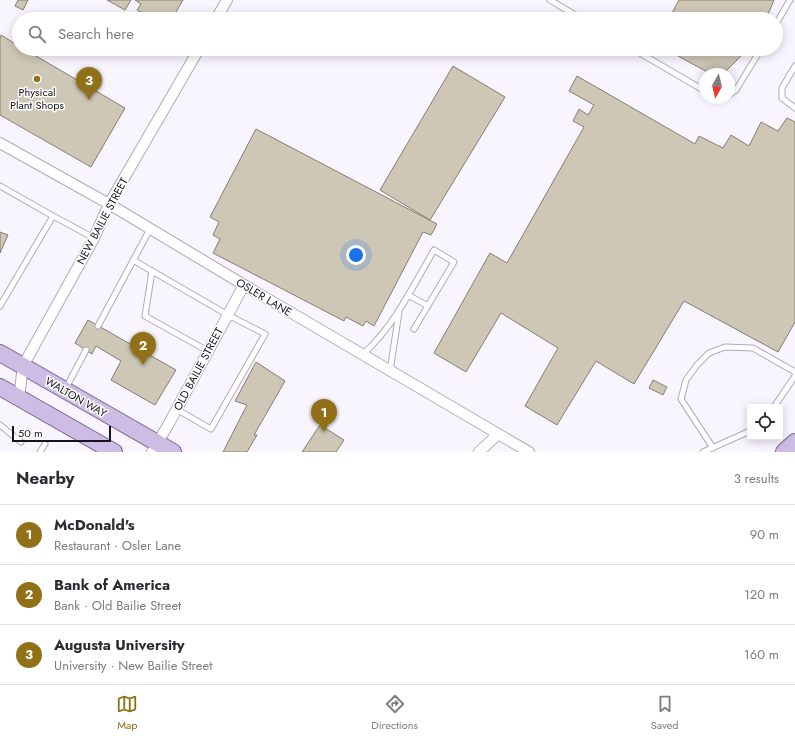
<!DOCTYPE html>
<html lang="en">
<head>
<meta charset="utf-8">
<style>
  body { margin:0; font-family:Jost,sans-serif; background:#f7f7f7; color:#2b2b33 }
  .controls { position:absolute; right:12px; bottom:12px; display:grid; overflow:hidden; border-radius:4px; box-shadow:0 2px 10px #0003 }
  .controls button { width:36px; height:36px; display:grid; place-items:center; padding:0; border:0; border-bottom:1px solid #e1e1e2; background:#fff; color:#2b2b33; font:20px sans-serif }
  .compass { position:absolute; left:699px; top:68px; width:36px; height:36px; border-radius:50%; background:#fff; box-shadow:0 2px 10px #0003; rotate:188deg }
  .scale { position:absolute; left:12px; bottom:10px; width:99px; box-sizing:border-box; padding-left:4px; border:2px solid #16141a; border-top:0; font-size:11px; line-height:14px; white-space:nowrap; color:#16141a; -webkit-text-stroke:3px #fff; paint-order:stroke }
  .you { position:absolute; left:356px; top:255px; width:14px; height:14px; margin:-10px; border:3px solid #fff; border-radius:50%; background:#1a73e8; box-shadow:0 0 0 6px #1a73e833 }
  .badge { display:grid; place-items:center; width:26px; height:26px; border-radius:50%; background:#917117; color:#fff; font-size:13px; font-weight:700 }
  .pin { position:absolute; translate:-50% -33px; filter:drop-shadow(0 1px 2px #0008) }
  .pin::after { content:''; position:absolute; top:21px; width:14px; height:12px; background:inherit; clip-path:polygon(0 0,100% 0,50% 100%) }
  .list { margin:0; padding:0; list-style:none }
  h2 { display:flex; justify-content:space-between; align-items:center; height:52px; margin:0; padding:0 16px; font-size:17px }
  h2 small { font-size:13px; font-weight:400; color:#7c7c81 }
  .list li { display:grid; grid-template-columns:26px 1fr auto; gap:12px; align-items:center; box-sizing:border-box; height:60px; padding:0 16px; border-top:1px solid #e1e1e2 }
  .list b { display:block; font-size:15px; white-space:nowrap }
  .list p { margin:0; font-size:13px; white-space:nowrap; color:#7c7c81 }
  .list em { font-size:13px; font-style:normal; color:#7c7c81 }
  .icon { flex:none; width:22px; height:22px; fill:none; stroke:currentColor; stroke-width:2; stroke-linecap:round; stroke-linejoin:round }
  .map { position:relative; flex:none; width:795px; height:452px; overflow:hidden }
  .search { position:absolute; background:#fff; box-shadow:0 2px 10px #0003; left:12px; right:12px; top:12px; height:44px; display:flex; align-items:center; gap:10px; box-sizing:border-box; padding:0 14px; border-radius:22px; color:#7c7c81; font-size:15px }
  .sheet { height:232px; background:#fff }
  nav { display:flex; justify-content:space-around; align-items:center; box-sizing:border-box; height:56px; border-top:1px solid #e1e1e2; background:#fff; font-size:11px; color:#7c7c81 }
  nav a { display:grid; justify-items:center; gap:2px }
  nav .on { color:#917117 }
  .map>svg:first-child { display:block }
</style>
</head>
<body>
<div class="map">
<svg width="795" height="452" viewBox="0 0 795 452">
  <rect width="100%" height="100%" fill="#f9f5ff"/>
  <path fill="#cec7b6" stroke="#857e6f" d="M 18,0 L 28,0 L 23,10 L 15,6 Z
    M 107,0 L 131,0 L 125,10 Z
    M 135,0 L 183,0 L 172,19 L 153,19 L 137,10 L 141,4 Z
    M 679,0 L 774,0 L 766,19 L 677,19 L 671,15 Z
    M 1,35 L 19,46 L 19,49 L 24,49 L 125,108 L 91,167 L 0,115 L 0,38 Z
    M 670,49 L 748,49 L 723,74 L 711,74 L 669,51 Z
    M 453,66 L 505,97 L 430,220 L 380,190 Z
    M 577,76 L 695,144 L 699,136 L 723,148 L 731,135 L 749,146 L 761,122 L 778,131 L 787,118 L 795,122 L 795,322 L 778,352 L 684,301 L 634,384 L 596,361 L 557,425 L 525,406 L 558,348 L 501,313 L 466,372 L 434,353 L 490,253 L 507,263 L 584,127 L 573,121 L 579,109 L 588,115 L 594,105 L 569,91 Z
    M 256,129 L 437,224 L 431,235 L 423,232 L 374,326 L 366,321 L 363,326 L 346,317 L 344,321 L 213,253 L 220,239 L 213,235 L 219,222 L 210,217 Z
    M 0,232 L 8,235 L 0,253 Z
    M 88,320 L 176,370 L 155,405 L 111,380 L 121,361 L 96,346 L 92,354 L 75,343 Z
    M 256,362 L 285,381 L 254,435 L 257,435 L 247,452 L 223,452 L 247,405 L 235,401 Z
    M 653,380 L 667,387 L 663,395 L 649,388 Z
    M 320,425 L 344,440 L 336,452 L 302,452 Z"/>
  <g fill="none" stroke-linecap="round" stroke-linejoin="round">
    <g stroke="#b0a9ba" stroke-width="7">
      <path id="service" d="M 550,0 L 582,19
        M 776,24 L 790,0
        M 633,49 L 705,91
        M 795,66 L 782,88 L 782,98 L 795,108
        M 729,95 L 736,90 L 761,49
        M 0,186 L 53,216
        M 133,260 L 152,271
        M 408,295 L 428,306
        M 0,306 L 53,216 L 94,238
        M 98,326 L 150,229
        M 362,355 C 394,327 413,286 434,250 L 454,262 L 414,329
        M 390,371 L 399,312
        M 66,388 L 86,350
        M 774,407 L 795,376
        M 176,409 L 211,429 L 265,334 L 228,315 L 152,271 L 145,316 L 208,351
        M 0,425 L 21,442
        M 713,448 L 681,399 L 686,380 L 697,365 L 709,353 L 725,347 L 753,348 L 795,372
        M 40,452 L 45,444
        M 703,452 L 750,431"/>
    </g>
    <g stroke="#b0a9ba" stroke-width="12">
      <path id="minor" d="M 216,19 L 227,0
        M 0,143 L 109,204 L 244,285 L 529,452
        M 19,398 L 23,366 L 94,238 L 109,204 L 199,49
        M 152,452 L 167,427 L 244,285
        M 479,452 L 498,434"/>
    </g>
    <g stroke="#786591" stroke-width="18">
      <path id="primary" d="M 0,353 L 173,452
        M 0,387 L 114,452
        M 784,452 L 795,442"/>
    </g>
    <use href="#service" stroke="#fff" stroke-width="5"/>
    <use href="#minor" stroke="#fff" stroke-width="10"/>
    <use href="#primary" stroke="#cdbce3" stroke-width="16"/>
  </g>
  <circle fill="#917117" stroke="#fff" stroke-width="1.5" cx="37" cy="79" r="4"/>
  <g text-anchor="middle" stroke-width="3" stroke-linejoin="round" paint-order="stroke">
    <g font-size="11" fill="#16141a" stroke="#fff">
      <text x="37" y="96">Physical<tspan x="37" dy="13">Plant Shops</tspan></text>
    </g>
    <g font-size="11" fill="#16141a" stroke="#fff">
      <text transform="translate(102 221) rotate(-62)" y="4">NEW BAILIE STREET</text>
      <text transform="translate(264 297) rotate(31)" y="4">OSLER LANE</text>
      <text transform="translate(198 369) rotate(-62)" y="4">OLD BAILIE STREET</text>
      <text transform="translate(76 397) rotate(30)" y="4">WALTON WAY</text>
    </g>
  </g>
</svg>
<div class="controls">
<button><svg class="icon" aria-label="locate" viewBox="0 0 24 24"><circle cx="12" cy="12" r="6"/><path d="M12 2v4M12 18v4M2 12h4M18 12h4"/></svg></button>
</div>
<svg class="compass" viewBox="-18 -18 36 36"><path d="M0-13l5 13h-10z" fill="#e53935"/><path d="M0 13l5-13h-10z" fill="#7c7c81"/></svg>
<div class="scale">50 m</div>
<div class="you"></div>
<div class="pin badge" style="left:324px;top:432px">1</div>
<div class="pin badge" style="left:143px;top:365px">2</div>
<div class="pin badge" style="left:89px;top:100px">3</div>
<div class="search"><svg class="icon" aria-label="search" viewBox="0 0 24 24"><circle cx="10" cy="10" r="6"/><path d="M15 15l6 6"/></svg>Search here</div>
</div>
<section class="sheet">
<h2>Nearby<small>3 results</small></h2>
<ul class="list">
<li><span class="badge">1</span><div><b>McDonald's</b><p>Restaurant · Osler Lane</p></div><em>90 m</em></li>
<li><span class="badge">2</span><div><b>Bank of America</b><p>Bank · Old Bailie Street</p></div><em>120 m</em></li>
<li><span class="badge">3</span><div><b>Augusta University</b><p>University · New Bailie Street</p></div><em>160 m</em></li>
</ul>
</section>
<nav>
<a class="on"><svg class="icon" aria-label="map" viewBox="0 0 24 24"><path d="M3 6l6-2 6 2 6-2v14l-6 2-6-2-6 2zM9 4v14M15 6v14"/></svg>Map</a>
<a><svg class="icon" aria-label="directions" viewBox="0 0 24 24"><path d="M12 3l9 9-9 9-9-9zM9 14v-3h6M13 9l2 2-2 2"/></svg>Directions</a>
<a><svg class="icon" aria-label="saved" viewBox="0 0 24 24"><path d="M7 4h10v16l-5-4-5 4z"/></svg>Saved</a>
</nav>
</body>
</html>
